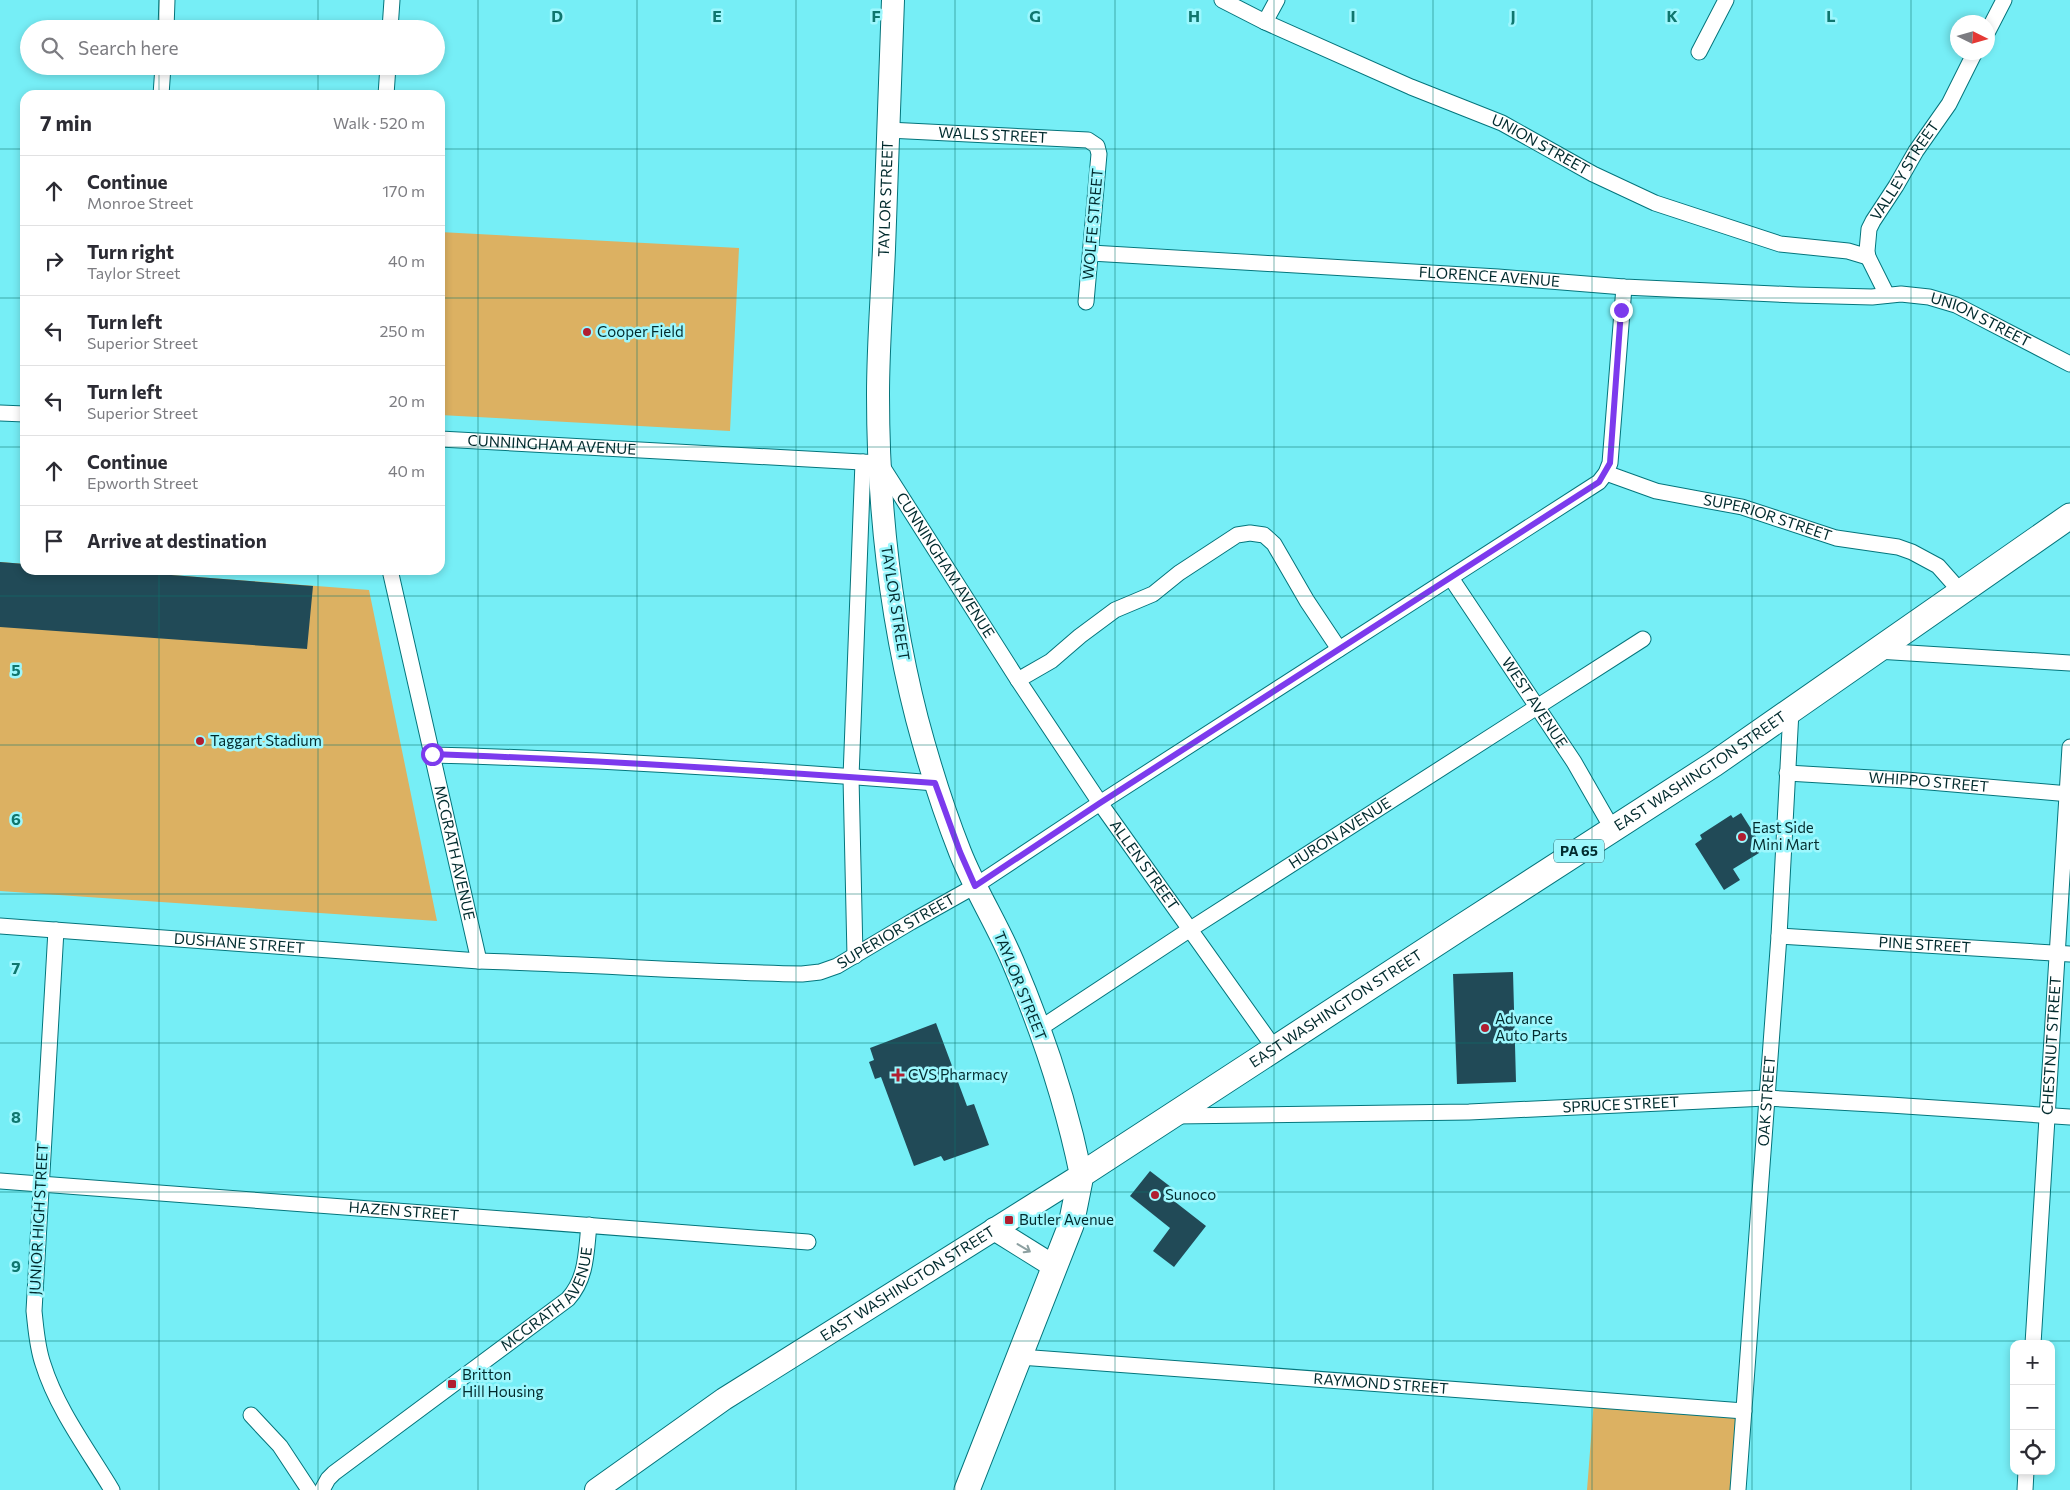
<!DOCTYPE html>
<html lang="en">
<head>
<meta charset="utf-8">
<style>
  body { margin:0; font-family:Commissioner,sans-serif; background:#f2f2f3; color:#2b2b33 }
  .controls { position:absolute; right:15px; bottom:15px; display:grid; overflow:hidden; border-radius:10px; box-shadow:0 2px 8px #0003 }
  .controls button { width:45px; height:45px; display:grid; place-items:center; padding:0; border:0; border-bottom:1px solid #e1e1e2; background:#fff; color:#2b2b33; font:25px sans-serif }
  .compass { position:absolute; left:1950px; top:15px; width:45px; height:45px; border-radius:50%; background:#fff; box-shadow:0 2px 8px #0003; rotate:95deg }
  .stop { position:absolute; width:15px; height:15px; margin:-11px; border:4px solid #7c3aed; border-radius:50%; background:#fff }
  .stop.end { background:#7c3aed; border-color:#fff; box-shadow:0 1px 5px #0008 }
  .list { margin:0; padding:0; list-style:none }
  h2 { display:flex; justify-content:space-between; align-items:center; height:65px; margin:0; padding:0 20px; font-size:21px }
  h2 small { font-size:16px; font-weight:400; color:#7c7c81 }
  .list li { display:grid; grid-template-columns:32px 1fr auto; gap:15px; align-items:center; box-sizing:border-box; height:70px; padding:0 20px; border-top:1px solid #e1e1e2 }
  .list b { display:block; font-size:19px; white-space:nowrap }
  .list p { margin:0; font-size:16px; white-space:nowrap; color:#7c7c81 }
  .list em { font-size:16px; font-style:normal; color:#7c7c81 }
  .icon { flex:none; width:28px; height:28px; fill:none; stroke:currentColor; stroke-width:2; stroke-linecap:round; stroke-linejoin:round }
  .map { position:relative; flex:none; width:2070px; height:1490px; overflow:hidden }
  .search { position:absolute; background:#fff; box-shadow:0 2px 8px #0003; left:20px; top:20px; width:425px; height:55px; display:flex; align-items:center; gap:12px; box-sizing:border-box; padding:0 18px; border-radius:28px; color:#7c7c81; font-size:19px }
  .panel { position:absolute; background:#fff; box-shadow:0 2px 8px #0003; left:20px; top:90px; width:425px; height:485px; border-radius:15px }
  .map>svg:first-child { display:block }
</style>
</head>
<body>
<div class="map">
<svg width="2070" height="1490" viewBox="0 0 2070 1490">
  <rect width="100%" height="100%" fill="#76eef6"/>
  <path fill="#dcb162" d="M 440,232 L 739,248 L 730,431 L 440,415 Z
    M 0,562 L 25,564 L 25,570 L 106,570 L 369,590 L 437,921 L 0,891 Z
    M 1594,1400 L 1744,1411 L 1738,1490 L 1587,1490 Z"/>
  <path fill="#214a57" d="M 0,562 L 25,564 L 25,570 L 106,570 L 313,586 L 307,649 L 0,627 Z
    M 1741,813 L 1760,843 L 1759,853 L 1733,869 L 1740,880 L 1724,890 L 1695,844 L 1702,839 L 1700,835 L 1731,815 L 1733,818 Z
    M 1513,972 L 1516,1082 L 1457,1084 L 1453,974 Z
    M 936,1023 L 967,1106 L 974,1104 L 989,1145 L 944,1161 L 941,1156 L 914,1166 L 881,1077 L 875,1079 L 869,1062 L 874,1060 L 870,1048 Z
    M 1150,1171 L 1180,1194 L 1174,1201 L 1206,1226 L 1174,1267 L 1153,1251 L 1170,1228 L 1130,1196 Z"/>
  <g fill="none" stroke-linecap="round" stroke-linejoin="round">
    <g stroke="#04757c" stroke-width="17">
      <g id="street">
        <path id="s1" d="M 1222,0 L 1265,22 L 1411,87 L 1502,123 L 1593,174 L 1655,203 L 1780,244 L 1848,251 L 1868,257"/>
        <path d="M 1265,22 L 1277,0"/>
        <path d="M 166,29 L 167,0"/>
        <path d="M 390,29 L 392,0"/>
        <path d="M 1988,31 L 2004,0"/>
        <path d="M 1699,52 L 1726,0"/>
        <path d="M 161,95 L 163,66"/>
        <path d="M 386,95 L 388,66"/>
        <path id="s2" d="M 888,130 L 1088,140 L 1097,146 L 1099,154 L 1086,302"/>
        <path id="s3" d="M 1091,253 L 1498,277 L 1624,287 L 1797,295 L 1872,297 L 1901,294 L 1929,297 L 1956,305 L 2070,364"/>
        <path id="s4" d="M 1887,295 L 1868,257 L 1867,251 L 1869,229 L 1873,221 L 1896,186 L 1916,151 L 1949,104 L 1975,52"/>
        <path d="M 0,413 L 25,414"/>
        <path id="s5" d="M 440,439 L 880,463 L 1018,680 L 1100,803 L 1275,1049"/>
        <path id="s6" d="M 1606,473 L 1656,491 L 1742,507 L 1836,538 L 1898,547 L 1912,552 L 1938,566 L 1961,592"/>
        <path id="s7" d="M 390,570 L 479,961"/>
        <path id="s8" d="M 1451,578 L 1574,762 L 1613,830"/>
        <path d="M 1877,651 L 2070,663"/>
        <path d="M 1018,680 L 1051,661 L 1080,636 L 1115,610 L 1153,594 L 1179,573 L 1237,535 L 1250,533 L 1264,535 L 1274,544 L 1307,601 L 1339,649"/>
        <path d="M 432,755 C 600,759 768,770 935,783"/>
        <path id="s9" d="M 1787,773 L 1906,780 L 2070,794"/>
        <path id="s10" d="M 0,926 L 479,961 C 587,964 694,972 802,974 L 820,972 L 837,966 L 911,922 L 975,886 L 1100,803 L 1599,482 L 1606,473 L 1610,463 L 1624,287"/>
        <path d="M 56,930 L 34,1311 C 36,1329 37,1347 43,1364 C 57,1409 88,1450 112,1490"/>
        <path id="s11" d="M 1779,936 L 2070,954"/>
        <path d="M 855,956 L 851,777 L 863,462"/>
        <path id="s12" d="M 1039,1029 L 1189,930 L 1643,639"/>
        <path id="s13" d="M 1175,1116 L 1469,1112 L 1766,1098 L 1890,1105 L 2070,1117"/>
        <path id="s14" d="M 0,1181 L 808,1242"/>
        <path id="s15" d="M 2033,1344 L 2070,747"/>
        <path id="s16" d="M 1020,1357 L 1744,1411"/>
        <path d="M 251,1415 L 280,1446 L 309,1490"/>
        <path id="s17" d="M 322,1490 L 328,1479 L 334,1473 L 568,1299 C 587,1278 586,1252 589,1225"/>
        <path id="s18" d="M 1738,1490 L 1779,936 L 1791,711"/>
        <path d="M 2025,1490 L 2026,1471"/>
      </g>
    </g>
    <g stroke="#04757c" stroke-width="24">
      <g id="secondary">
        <path d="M 994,1229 L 1055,1267"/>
        <path id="s19" d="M 596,1490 L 724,1399 L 1081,1175 C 1066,1102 1042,1030 1013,962 C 997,924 975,890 960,852 C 943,809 929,764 917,719 C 890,614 878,504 878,395 C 878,346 882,297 884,249 C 887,166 890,83 893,0"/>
      </g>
    </g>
    <g stroke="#04757c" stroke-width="27">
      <g id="primary">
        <path id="s20" d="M 967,1490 L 1071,1225 L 1081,1175 L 1463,926 L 1714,764 L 2070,516"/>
      </g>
    </g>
    <use href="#street" stroke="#fff" stroke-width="15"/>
    <use href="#secondary" stroke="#fff" stroke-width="22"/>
    <use href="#primary" stroke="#fff" stroke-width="25"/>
  </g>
  <defs><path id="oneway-shaft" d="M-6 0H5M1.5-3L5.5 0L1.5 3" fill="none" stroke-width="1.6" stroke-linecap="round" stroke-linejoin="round" transform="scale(1.25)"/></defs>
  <use stroke="#8da0a1" href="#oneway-shaft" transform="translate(1024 1248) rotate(31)"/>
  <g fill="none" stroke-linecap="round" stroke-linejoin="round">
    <path stroke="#7c3aed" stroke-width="6" d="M 432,754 C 600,760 768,771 935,783 L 960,852 L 975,886 L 1100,803 L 1599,482 L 1610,463 L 1621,310"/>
  </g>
  <path fill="none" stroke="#0f766e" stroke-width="1" stroke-opacity="0.55" d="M 159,0 L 159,29M 318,0 L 318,29M 478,0 L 478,1490M 637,0 L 637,1490M 796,0 L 796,1490M 955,0 L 955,1490M 1115,0 L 1115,1490M 1274,0 L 1274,1490M 1433,0 L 1433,1490M 1592,0 L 1592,1490M 1752,0 L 1752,1490M 1911,0 L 1911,1490M 159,66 L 159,95M 318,66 L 318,95M 0,149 L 25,149M 440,149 L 2070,149M 0,298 L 25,298M 440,298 L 2070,298M 0,447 L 25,447M 440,447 L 2070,447M 159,570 L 159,1490M 318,570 L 318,1490M 0,596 L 2070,596M 0,745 L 2070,745M 0,894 L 2070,894M 0,1043 L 2070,1043M 0,1192 L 2070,1192M 0,1341 L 2070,1341"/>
  <g fill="#b11e30" stroke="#9df7fd" stroke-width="2">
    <circle cx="587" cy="332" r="5"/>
    <circle cx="200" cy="741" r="5"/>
    <circle cx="1742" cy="837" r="5"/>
    <circle cx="1485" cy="1028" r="5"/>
    <path d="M895.5 1067.5h5v5h5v5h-5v5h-5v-5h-5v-5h5z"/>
    <circle cx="1155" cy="1195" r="5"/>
    <rect x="1004" y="1215" width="10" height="10" rx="2.5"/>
    <rect x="447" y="1379" width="10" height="10" rx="2.5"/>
  </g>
  <g text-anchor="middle" stroke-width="5" stroke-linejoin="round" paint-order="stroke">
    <rect fill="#9df7fd" stroke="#30686c" stroke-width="1" x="1554" y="839.5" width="50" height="23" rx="4"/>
    <g font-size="14" font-weight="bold" fill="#022b2e">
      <text x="1579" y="856">PA 65</text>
    </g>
    <g font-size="15" fill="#022b2e" stroke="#9df7fd">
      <text dy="5" stroke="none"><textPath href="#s2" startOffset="105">WALLS STREET</textPath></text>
      <text dy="5" stroke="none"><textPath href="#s1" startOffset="350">UNION STREET</textPath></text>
      <text dy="5" stroke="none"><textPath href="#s4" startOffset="139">VALLEY STREET</textPath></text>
      <text dy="5" stroke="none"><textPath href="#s19" startOffset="1588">TAYLOR STREET</textPath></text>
      <text transform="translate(1093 224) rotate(-85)" y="5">WOLFE STREET</text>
      <text dy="5" stroke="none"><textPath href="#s3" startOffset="399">FLORENCE AVENUE</textPath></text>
      <text dy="5" stroke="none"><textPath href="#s3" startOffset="896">UNION STREET</textPath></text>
      <text dy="5" stroke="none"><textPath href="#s5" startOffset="112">CUNNINGHAM AVENUE</textPath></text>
      <text dy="5" stroke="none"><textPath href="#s6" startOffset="168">SUPERIOR STREET</textPath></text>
      <text dy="5" stroke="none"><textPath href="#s5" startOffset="562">CUNNINGHAM AVENUE</textPath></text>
      <text transform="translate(895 603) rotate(81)" y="5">TAYLOR STREET</text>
      <text dy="5" stroke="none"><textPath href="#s8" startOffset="150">WEST AVENUE</textPath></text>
      <text dy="5" stroke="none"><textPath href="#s20" startOffset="1075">EAST WASHINGTON STREET</textPath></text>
      <text dy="5" stroke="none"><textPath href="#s9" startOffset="142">WHIPPO STREET</textPath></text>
      <text dy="5" stroke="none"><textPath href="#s12" startOffset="359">HURON AVENUE</textPath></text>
      <text dy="5" stroke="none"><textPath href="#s7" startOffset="290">MCGRATH AVENUE</textPath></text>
      <text dy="5" stroke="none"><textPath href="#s5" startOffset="922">ALLEN STREET</textPath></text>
      <text dy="5" stroke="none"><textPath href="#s10" startOffset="908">SUPERIOR STREET</textPath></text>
      <text dy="5" stroke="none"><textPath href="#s10" startOffset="240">DUSHANE STREET</textPath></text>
      <text dy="5" stroke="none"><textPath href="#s11" startOffset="146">PINE STREET</textPath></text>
      <text transform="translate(1020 986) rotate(68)" y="5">TAYLOR STREET</text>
      <text dy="5" stroke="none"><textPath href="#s20" startOffset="640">EAST WASHINGTON STREET</textPath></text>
      <text dy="5" stroke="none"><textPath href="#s15" startOffset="299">CHESTNUT STREET</textPath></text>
      <text dy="5" stroke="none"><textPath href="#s18" startOffset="390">OAK STREET</textPath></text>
      <text dy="5" stroke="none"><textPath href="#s13" startOffset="446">SPRUCE STREET</textPath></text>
      <text dy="5" stroke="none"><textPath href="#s14" startOffset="405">HAZEN STREET</textPath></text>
      <text transform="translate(39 1219) rotate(-87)" y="5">JUNIOR HIGH STREET</text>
      <text dy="5" stroke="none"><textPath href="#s19" startOffset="374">EAST WASHINGTON STREET</textPath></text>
      <text dy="5" stroke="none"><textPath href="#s17" startOffset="300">MCGRATH AVENUE</textPath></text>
      <text dy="5" stroke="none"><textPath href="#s16" startOffset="362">RAYMOND STREET</textPath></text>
    </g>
    <g font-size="15" fill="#022b2e" stroke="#9df7fd" text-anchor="start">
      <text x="597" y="337">Cooper Field</text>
      <text x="210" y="746">Taggart Stadium</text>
      <text x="1752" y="833">East Side<tspan x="1752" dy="17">Mini Mart</tspan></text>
      <text x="1495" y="1024">Advance<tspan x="1495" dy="17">Auto Parts</tspan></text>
      <text x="908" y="1080">CVS Pharmacy</text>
      <text x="1165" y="1200">Sunoco</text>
      <text x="1019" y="1225">Butler Avenue</text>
      <text x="462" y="1380">Britton<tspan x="462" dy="17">Hill Housing</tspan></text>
    </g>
  </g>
  <g font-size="16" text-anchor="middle" font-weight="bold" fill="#0f766e" stroke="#9df7fd" stroke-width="5" stroke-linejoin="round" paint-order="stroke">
    <text x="557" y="22">D</text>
    <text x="717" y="22">E</text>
    <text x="876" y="22">F</text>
    <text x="1035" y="22">G</text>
    <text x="1194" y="22">H</text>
    <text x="1353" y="22">I</text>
    <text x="1513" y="22">J</text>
    <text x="1672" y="22">K</text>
    <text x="1831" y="22">L</text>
    <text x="16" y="676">5</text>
    <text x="16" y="825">6</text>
    <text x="16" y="974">7</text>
    <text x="16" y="1123">8</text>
    <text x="16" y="1272">9</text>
  </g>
</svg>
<div class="controls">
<button>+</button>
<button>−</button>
<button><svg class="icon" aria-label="locate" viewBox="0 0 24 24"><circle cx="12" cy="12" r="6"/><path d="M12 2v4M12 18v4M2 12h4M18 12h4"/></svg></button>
</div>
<svg class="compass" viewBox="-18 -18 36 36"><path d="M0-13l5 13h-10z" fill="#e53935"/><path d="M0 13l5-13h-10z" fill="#7c7c81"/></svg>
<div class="stop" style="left:432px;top:754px"></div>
<div class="stop end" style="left:1621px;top:310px"></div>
<div class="search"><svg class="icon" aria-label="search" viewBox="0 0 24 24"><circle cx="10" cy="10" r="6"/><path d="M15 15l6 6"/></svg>Search here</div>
<section class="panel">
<h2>7 min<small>Walk · 520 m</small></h2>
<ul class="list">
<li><svg class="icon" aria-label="ahead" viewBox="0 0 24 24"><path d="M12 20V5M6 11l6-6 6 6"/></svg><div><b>Continue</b><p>Monroe Street</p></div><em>170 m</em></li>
<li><svg class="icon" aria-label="right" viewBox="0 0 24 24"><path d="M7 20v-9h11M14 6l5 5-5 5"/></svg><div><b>Turn right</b><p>Taylor Street</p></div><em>40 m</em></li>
<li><svg class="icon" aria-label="left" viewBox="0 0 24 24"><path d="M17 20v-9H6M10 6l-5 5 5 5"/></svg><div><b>Turn left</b><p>Superior Street</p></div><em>250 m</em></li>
<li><svg class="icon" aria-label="left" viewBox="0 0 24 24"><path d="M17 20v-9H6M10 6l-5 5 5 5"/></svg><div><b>Turn left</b><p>Superior Street</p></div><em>20 m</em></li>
<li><svg class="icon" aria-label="ahead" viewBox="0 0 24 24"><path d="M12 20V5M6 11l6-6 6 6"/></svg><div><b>Continue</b><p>Epworth Street</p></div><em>40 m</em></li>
<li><svg class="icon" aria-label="arrive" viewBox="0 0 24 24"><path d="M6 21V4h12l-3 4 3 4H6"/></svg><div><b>Arrive at destination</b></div></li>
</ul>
</section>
</div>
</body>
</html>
